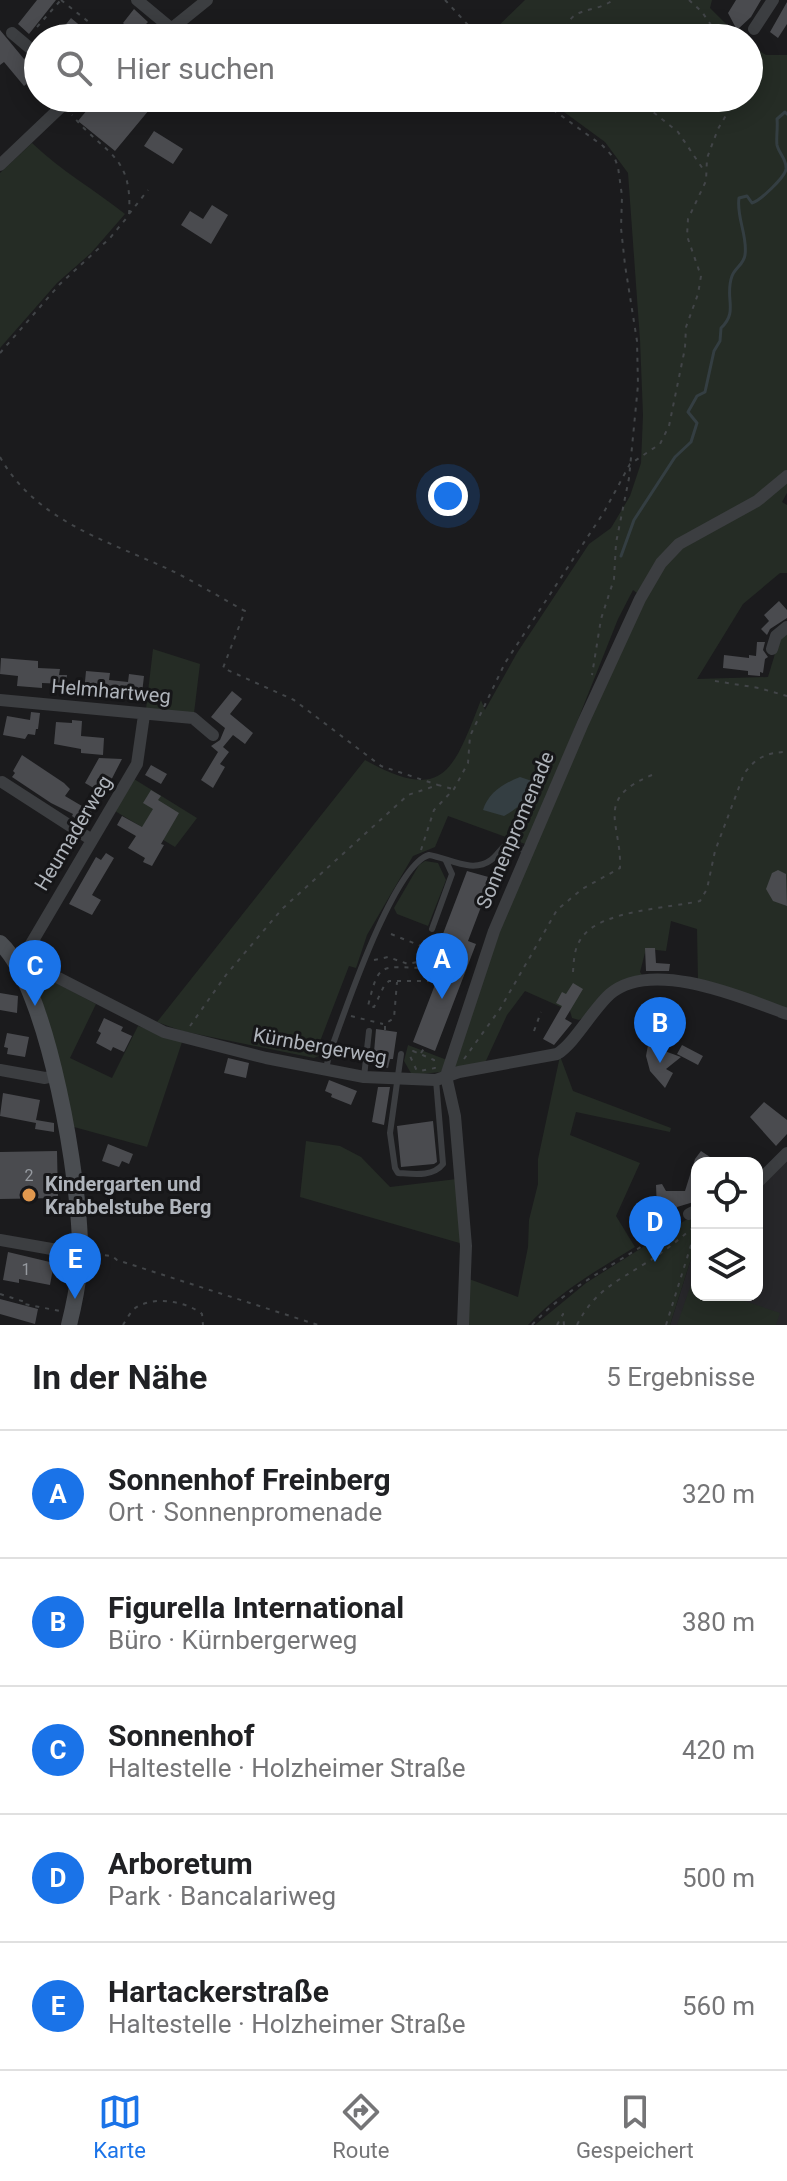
<!DOCTYPE html>
<html lang="de">
<head>
<meta charset="utf-8">
<style>
  body { margin:0; font-family:Roboto,sans-serif; background:#f6f6f6; color:#202124 }
  .controls { position:absolute; right:24px; bottom:24px; display:grid; overflow:hidden; border-radius:16px; box-shadow:0 4px 20px #0003 }
  .controls button { width:72px; height:72px; display:grid; place-items:center; padding:0; border:0; border-bottom:2px solid #e0e0e0; background:#fff; color:#202124; font:40px sans-serif }
  .you { position:absolute; left:448px; top:496px; width:28px; height:28px; margin:-20px; border:6px solid #fff; border-radius:50%; background:#1a73e8; box-shadow:0 0 0 12px #1a73e833 }
  .badge { display:grid; place-items:center; width:52px; height:52px; border-radius:50%; background:#1a73e8; color:#fff; font-size:26px; font-weight:700 }
  .pin { position:absolute; translate:-50% -66px; filter:drop-shadow(0 2px 4px #0008) }
  .pin::after { content:''; position:absolute; top:42px; width:28px; height:24px; background:inherit; clip-path:polygon(0 0,100% 0,50% 100%) }
  .list { margin:0; padding:0; list-style:none }
  h2 { display:flex; justify-content:space-between; align-items:center; height:104px; margin:0; padding:0 32px; font-size:34px }
  h2 small { font-size:26px; font-weight:400; color:#757577 }
  .list li { display:grid; grid-template-columns:52px 1fr auto; gap:24px; align-items:center; box-sizing:border-box; height:128px; padding:0 32px; border-top:2px solid #e0e0e0 }
  .list b { display:block; font-size:30px; white-space:nowrap }
  .list p { margin:0; font-size:26px; white-space:nowrap; color:#757577 }
  .list em { font-size:26px; font-style:normal; color:#757577 }
  .icon { flex:none; width:44px; height:44px; fill:none; stroke:currentColor; stroke-width:2; stroke-linecap:round; stroke-linejoin:round }
  .map { position:relative; flex:none; width:787px; height:1325px; overflow:hidden }
  .search { position:absolute; background:#fff; box-shadow:0 4px 20px #0003; left:24px; right:24px; top:24px; height:88px; display:flex; align-items:center; gap:20px; box-sizing:border-box; padding:0 28px; border-radius:44px; color:#757577; font-size:30px }
  .sheet { height:744px; background:#fff }
  nav { display:flex; justify-content:space-around; align-items:center; box-sizing:border-box; height:112px; border-top:2px solid #e0e0e0; background:#fff; font-size:22px; color:#757577 }
  nav a { display:grid; justify-items:center; gap:4px }
  nav .on { color:#1a73e8 }
  .map>svg:first-child { display:block }
</style>
</head>
<body>
<div class="map">
<svg width="787" height="1325" viewBox="0 0 787 1325">
  <rect width="100%" height="100%" fill="#1b1b1d"/>
  <path fill="#27272a" d="M 787,1159 L 787,1325 L 670,1325 L 697,1240 L 697,1295 L 757,1295 L 757,1186 Z"/>
  <path fill="#252c25" d="M 525,0 L 712,0 L 710,8 L 740,38 L 486,38 Z
    M 749,44 L 766,55 L 787,55 L 787,493 L 782,502 L 787,505 L 787,573 L 780,573 L 743,604 L 697,679 L 768,677 L 780,637 L 787,631 L 787,1010 L 698,981 L 697,929 L 671,921 L 666,951 L 646,949 L 640,972 L 644,978 L 579,1020 L 572,1018 L 570,1011 L 525,991 L 507,1015 L 484,1065 L 453,1070 L 492,947 L 642,597 L 633,590 L 618,619 L 528,845 L 448,816 L 435,847 L 413,856 L 367,935 L 356,968 L 349,966 L 319,1044 L 326,1047 L 323,1054 L 314,1058 L 182,1031 L 157,1022 L 365,760 C 444,804 453,771 481,700 L 485,710 L 517,653 L 589,544 L 611,528 L 630,496 L 641,463 L 643,415 L 640,340 L 628,173 L 605,142 L 545,98 L 749,98 Z
    M 32,143 C 61,171 95,190 125,214 L 91,253 L 57,283 L 0,348 L 0,173 Z
    M 153,649 L 200,664 L 194,713 L 146,709 Z
    M 134,779 L 197,818 L 175,847 L 115,811 Z
    M 425,861 L 438,863 L 446,880 L 428,926 L 397,914 L 394,908 L 419,865 Z
    M 41,975 L 96,1004 L 70,1058 L 112,1078 L 138,1026 L 182,1042 L 147,1147 L 74,1127 L 47,1016 L 34,981 L 35,976 Z
    M 408,1045 L 447,1060 L 441,1072 L 412,1075 L 404,1061 Z
    M 560,1056 L 573,1091 L 671,1128 L 670,1132 L 576,1112 L 570,1135 L 640,1163 L 616,1216 L 635,1247 C 597,1270 559,1292 528,1325 L 466,1325 L 469,1279 L 518,1297 L 528,1247 L 529,1220 L 538,1184 L 538,1159 Z
    M 306,1141 L 340,1146 L 361,1157 L 390,1187 L 457,1179 L 463,1244 L 300,1197 Z
    M 697,1213 L 697,1240 L 670,1325 L 535,1325 L 586,1283 Z
    M 697,1267 L 697,1295 L 727,1295 L 780,1313 L 776,1325 L 677,1325 Z"/>
  <path fill="#343e42" d="M 520,777 L 535,782 C 530,796 518,809 504,816 L 483,810 C 488,793 504,783 520,777 Z"/>
  <g fill="none" stroke-linecap="round" stroke-linejoin="round">
    <path stroke="#343e42" stroke-width="3" d="M 621,556 L 634,520 L 675,457 L 691,442 L 697,423 L 688,412 L 697,396 L 705,392 L 714,351 L 720,341 L 721,328 C 739,311 724,298 732,276 C 735,268 744,264 745,255 C 748,236 736,217 739,198 L 747,196 L 752,203 C 760,201 785,177 786,169 C 787,159 779,154 777,145 C 776,137 778,127 777,119 L 785,112 L 787,114"/>
  </g>
  <path fill="#4a4b4f" d="M 37,0 L 56,0 L 29,34 L 18,24 Z
    M 736,0 L 761,0 L 751,17 L 737,30 L 728,13 Z
    M 787,2 L 787,24 L 778,38 L 770,32 Z
    M 134,9 L 148,22 L 133,38 L 117,38 L 127,27 L 123,23 Z
    M 71,18 L 83,28 L 74,38 L 55,38 Z
    M 0,30 L 24,59 L 26,57 L 38,64 L 38,93 L 29,82 L 24,86 L 4,62 L 0,65 Z
    M 97,98 L 159,98 L 115,151 L 78,121 Z
    M 154,131 L 183,149 L 173,164 L 144,146 Z
    M 212,205 L 228,215 L 211,244 L 181,225 L 190,211 L 203,219 Z
    M 779,601 L 787,610 L 787,618 L 770,629 L 767,635 L 761,629 L 769,621 L 764,615 Z
    M 757,642 L 765,642 L 763,650 L 768,657 L 765,659 L 763,673 L 760,672 L 760,676 L 748,675 L 748,671 L 723,668 L 724,655 L 749,658 L 749,655 L 756,656 Z
    M 1,658 L 38,661 L 38,668 L 60,669 L 59,675 L 67,675 L 66,684 L 42,683 L 42,688 L 17,686 L 18,676 L 0,674 Z
    M 86,671 L 110,673 L 109,680 L 128,682 L 129,674 L 144,676 L 141,702 L 84,692 Z
    M 232,691 L 242,699 L 230,714 L 253,733 L 245,744 L 233,735 L 223,747 L 229,752 L 220,764 L 225,767 L 213,788 L 201,780 L 218,752 L 211,746 L 220,740 L 225,728 L 211,717 Z
    M 31,712 L 40,713 L 38,729 L 36,729 L 35,735 L 28,734 L 25,739 L 3,735 L 7,716 L 30,720 Z
    M 72,720 L 82,721 L 81,736 L 104,738 L 103,755 L 81,753 L 81,749 L 54,744 L 56,722 L 72,723 Z
    M 22,755 L 64,783 L 70,789 L 65,796 L 92,812 L 86,826 L 72,816 L 73,814 L 51,803 L 12,777 L 15,773 L 13,771 Z
    M 99,758 L 122,759 L 104,794 L 85,783 Z
    M 151,765 L 167,774 L 161,784 L 145,775 Z
    M 151,790 L 161,796 L 158,800 L 179,813 L 161,844 L 164,845 L 152,866 L 143,862 L 145,858 L 128,848 L 136,836 L 117,825 L 122,816 L 142,827 L 153,809 L 143,803 Z
    M 106,853 L 114,858 L 92,895 L 101,900 L 92,915 L 69,904 L 96,857 L 101,860 Z
    M 778,870 L 786,874 L 787,906 L 773,901 L 766,889 L 772,873 Z
    M 467,871 L 492,878 L 468,941 L 476,944 L 435,1051 L 413,1042 L 446,956 L 436,952 Z
    M 645,948 L 655,948 L 656,963 L 670,964 L 669,971 L 646,971 Z
    M 573,983 L 583,989 L 565,1019 L 572,1023 L 554,1045 L 543,1039 L 562,1006 L 556,1003 L 562,992 L 566,994 Z
    M 0,993 L 18,996 L 17,1013 L 0,1010 Z
    M 104,1018 L 123,1027 L 121,1031 L 132,1036 L 124,1052 L 113,1047 L 111,1051 L 96,1043 L 101,1033 L 98,1031 Z
    M 376,1029 L 397,1032 L 393,1059 L 390,1059 L 388,1068 L 373,1064 Z
    M 7,1033 L 29,1037 L 25,1057 L 7,1054 L 8,1048 L 4,1047 Z
    M 648,1045 L 681,1057 L 666,1069 L 673,1073 L 665,1088 L 650,1071 L 646,1056 Z
    M 682,1045 L 703,1056 L 698,1065 L 677,1054 Z
    M 228,1058 L 249,1063 L 246,1078 L 224,1073 Z
    M 329,1080 L 357,1091 L 351,1105 L 331,1097 L 332,1094 L 325,1091 Z
    M 378,1087 L 390,1087 L 384,1125 L 372,1122 Z
    M 3,1093 L 40,1100 L 36,1120 L 54,1123 L 54,1132 L 35,1129 L 36,1123 L 0,1116 Z
    M 764,1102 L 787,1120 L 787,1134 L 776,1146 L 750,1117 Z
    M 433,1121 L 437,1162 L 434,1164 L 401,1167 L 397,1126 Z
    M 108,1144 L 133,1154 L 129,1164 L 122,1161 L 119,1167 L 102,1161 Z
    M 57,1151 L 58,1198 L 0,1199 L 0,1152 Z
    M 701,1151 L 719,1163 L 697,1163 L 697,1201 L 677,1207 L 677,1214 L 670,1214 L 661,1222 L 653,1213 L 657,1210 L 656,1185 L 662,1184 L 666,1191 L 685,1191 L 695,1159 Z
    M 8,1252 L 54,1263 L 50,1285 L 19,1279 L 19,1283 L 3,1280 Z
    M 0,1299 L 38,1309 L 35,1324 L 0,1314 Z"/>
  <g fill="none" stroke-linecap="round" stroke-linejoin="round">
    <path stroke="#424548" stroke-width="2" stroke-dasharray="4 6" stroke-linecap="butt" d="M 61,0 L 109,38
      M 445,0 L 480,38
      M 689,0 L 702,12 L 720,38
      M 37,27 L 60,1
      M 565,38 C 566,4 593,15 613,0
      M 537,98 L 603,146 L 615,159 L 618,167 L 622,196 L 621,228 L 625,265 L 637,341 L 638,385 L 629,478 L 616,543 L 614,579 L 601,619 L 592,675
      M 640,98 L 653,112 L 678,132 L 705,172
      M 129,214 L 148,190
      M 0,353 L 60,284 L 110,238 L 129,215 C 133,154 105,155 72,115
      M 0,457 C 36,521 106,540 168,569 C 194,581 219,597 245,611 L 223,668 L 294,700 L 381,766 L 438,785
      M 715,681 L 759,688 L 787,696
      M 421,850 L 434,810 L 454,789 L 468,763 L 470,736 L 505,663 L 604,512 L 630,464 L 660,444 L 669,426 L 685,348 L 686,327 L 698,294 L 701,276 L 687,236 L 688,219 L 706,181 L 707,158 L 718,129 L 736,98
      M 391,934 L 421,946 L 424,968 C 380,967 379,961 368,1006 L 374,1007 L 384,986 L 389,981 L 428,981 L 436,961
      M 374,960 L 388,957 L 408,964 L 427,960 L 437,935
      M 573,972 C 574,959 574,947 583,936 C 603,910 670,908 700,901 L 707,889 L 715,851 L 744,774 C 755,758 767,752 787,752
      M 351,1016 L 383,1024
      M 190,1026 L 226,975 L 282,909 L 408,795 L 438,785 L 453,789
      M 385,1030 L 385,1024 L 394,1018 L 397,982
      M 534,1031 L 541,1012
      M 413,1051 L 434,1060 L 435,1068 L 420,1071 L 416,1069 L 410,1056 Z
      M 421,1053 L 425,1047
      M 464,1059 L 500,1009 L 557,910 L 582,889 L 620,868 C 622,824 593,799 652,775
      M 95,1254 L 112,1256 L 117,1260 L 318,1325
      M 0,1294 L 25,1302 L 24,1304 L 60,1311
      M 123,1325 C 126,1320 130,1313 134,1309 C 152,1295 186,1301 202,1314 L 203,1325
      M 532,1325 C 565,1289 609,1268 650,1241 C 660,1235 670,1226 680,1219
      M 557,1325 L 563,1314 L 564,1325
      M 577,1325 C 594,1291 616,1282 646,1263 C 665,1251 681,1238 697,1224
      M 666,1325 L 697,1226"/>
    <path stroke="#3c3e41" stroke-width="6" d="M 432,929 L 452,874 L 446,861
      M 401,1054 L 390,1133 L 395,1168 L 398,1173 C 414,1174 433,1177 443,1164 L 436,1080
      M 326,1069 L 329,1055 C 343,1017 393,865 429,855 C 449,858 472,874 491,860 C 498,855 501,847 509,843 L 527,852
      M 364,1077 L 369,1031"/>
    <path stroke="#3c3e41" stroke-width="12" d="M 137,0 L 172,29
      M 754,29 L 773,0
      M 12,33 L 38,55
      M 160,38 L 207,0
      M 0,165 L 63,105 L 74,98
      M 772,649 L 776,636 L 787,627
      M 0,700 L 193,718 L 213,735
      M 144,715 L 137,764 L 18,966 L 39,968 L 164,1032 L 266,1058 L 364,1077 L 436,1080 L 459,1072 L 557,1054 C 575,1043 592,1010 610,994 C 652,958 744,998 787,1014
      M 2,782 L 92,840
      M 0,1070 L 45,1078 L 54,1076
      M 757,1183 L 787,1153
      M 689,1214 L 697,1210
      M 0,1240 L 80,1254
      M 463,1325 L 466,1246 L 455,1116 L 446,1076 L 494,931 L 583,723 L 640,599 L 661,563 L 679,544 L 757,501 L 787,476"/>
    <path stroke="#4a4d51" stroke-width="16" d="M 0,943 C 49,988 81,1185 80,1253 C 80,1277 75,1301 69,1325"/>
  </g>
  <circle fill="#e1984e" stroke="#161618" stroke-width="3" cx="29" cy="1195" r="8"/>
  <g text-anchor="middle" stroke-width="6" stroke-linejoin="round" paint-order="stroke">
    <g font-size="16" fill="#969aa0">
      <text x="29" y="1181">2</text>
      <text x="26" y="1275">1</text>
    </g>
    <g font-size="20" fill="#afb4bb" stroke="#161618">
      <text transform="translate(111 691) rotate(5)" y="7">Helmhartweg</text>
      <text transform="translate(515 830) rotate(-67)" y="7">Sonnenpromenade</text>
      <text transform="translate(73 833) rotate(-59)" y="7">Heumaderweg</text>
      <text transform="translate(320 1046) rotate(10)" y="7">Kürnbergerweg</text>
    </g>
    <g font-size="20" font-weight="bold" fill="#afb4bb" stroke="#161618" text-anchor="start">
      <text x="45" y="1191">Kindergarten und<tspan x="45" dy="23">Krabbelstube Berg</tspan></text>
    </g>
  </g>
</svg>
<div class="controls">
<button><svg class="icon" aria-label="locate" viewBox="0 0 24 24"><circle cx="12" cy="12" r="6"/><path d="M12 2v4M12 18v4M2 12h4M18 12h4"/></svg></button>
<button><svg class="icon" aria-label="layers" viewBox="0 0 24 24"><path d="M12 4l9 5-9 5-9-5zM3 14l9 5 9-5"/></svg></button>
</div>
<div class="you"></div>
<div class="pin badge" style="left:442px;top:999px">A</div>
<div class="pin badge" style="left:660px;top:1063px">B</div>
<div class="pin badge" style="left:35px;top:1006px">C</div>
<div class="pin badge" style="left:655px;top:1262px">D</div>
<div class="pin badge" style="left:75px;top:1299px">E</div>
<div class="search"><svg class="icon" aria-label="search" viewBox="0 0 24 24"><circle cx="10" cy="10" r="6"/><path d="M15 15l6 6"/></svg>Hier suchen</div>
</div>
<section class="sheet">
<h2>In der Nähe<small>5 Ergebnisse</small></h2>
<ul class="list">
<li><span class="badge">A</span><div><b>Sonnenhof Freinberg</b><p>Ort · Sonnenpromenade</p></div><em>320 m</em></li>
<li><span class="badge">B</span><div><b>Figurella International</b><p>Büro · Kürnbergerweg</p></div><em>380 m</em></li>
<li><span class="badge">C</span><div><b>Sonnenhof</b><p>Haltestelle · Holzheimer Straße</p></div><em>420 m</em></li>
<li><span class="badge">D</span><div><b>Arboretum</b><p>Park · Bancalariweg</p></div><em>500 m</em></li>
<li><span class="badge">E</span><div><b>Hartackerstraße</b><p>Haltestelle · Holzheimer Straße</p></div><em>560 m</em></li>
</ul>
</section>
<nav>
<a class="on"><svg class="icon" aria-label="map" viewBox="0 0 24 24"><path d="M3 6l6-2 6 2 6-2v14l-6 2-6-2-6 2zM9 4v14M15 6v14"/></svg>Karte</a>
<a><svg class="icon" aria-label="directions" viewBox="0 0 24 24"><path d="M12 3l9 9-9 9-9-9zM9 14v-3h6M13 9l2 2-2 2"/></svg>Route</a>
<a><svg class="icon" aria-label="saved" viewBox="0 0 24 24"><path d="M7 4h10v16l-5-4-5 4z"/></svg>Gespeichert</a>
</nav>
</body>
</html>
